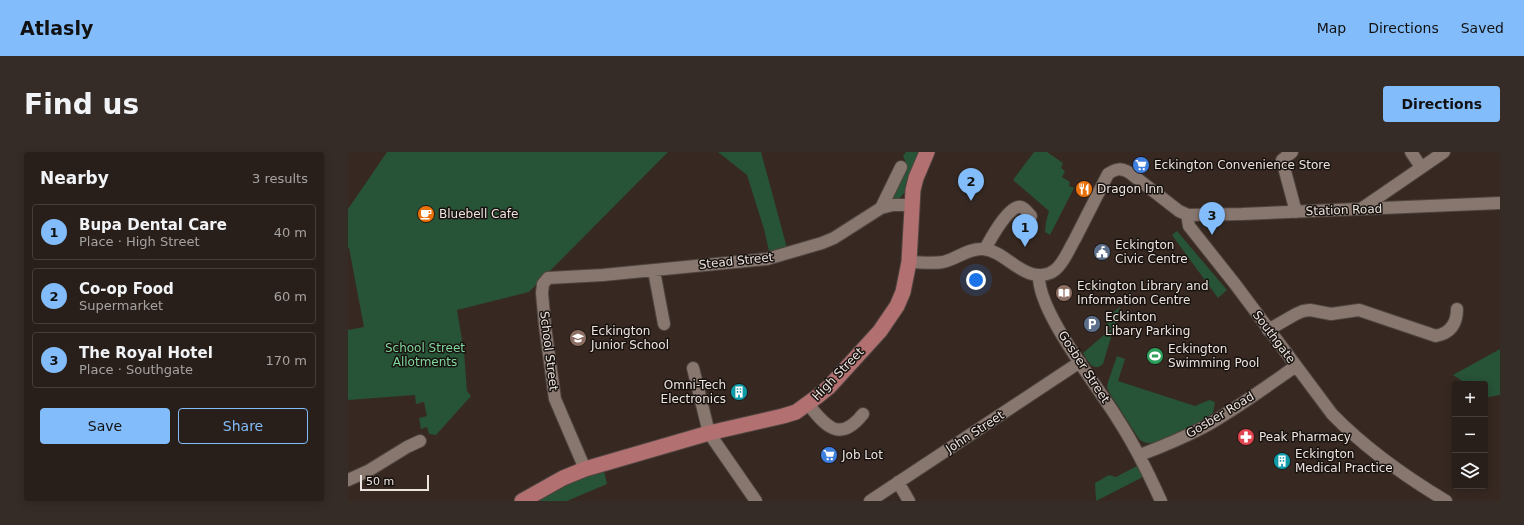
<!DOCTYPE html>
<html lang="en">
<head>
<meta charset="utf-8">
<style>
  body { margin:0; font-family:"DejaVu Sans",sans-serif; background:#352c27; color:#f1f3f6 }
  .controls { position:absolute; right:12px; bottom:12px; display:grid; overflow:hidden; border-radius:4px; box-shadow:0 2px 10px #0003 }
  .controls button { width:36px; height:36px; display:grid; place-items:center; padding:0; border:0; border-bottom:1px solid #453d39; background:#291f1a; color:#f1f3f6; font:20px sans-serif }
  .scale { position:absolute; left:12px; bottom:10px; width:69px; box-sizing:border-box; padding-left:4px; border:2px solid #ece3df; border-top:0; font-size:11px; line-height:14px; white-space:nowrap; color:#ece3df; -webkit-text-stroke:3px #191310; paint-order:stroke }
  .you { position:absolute; left:628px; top:128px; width:14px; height:14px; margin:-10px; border:3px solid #fff; border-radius:50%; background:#1a73e8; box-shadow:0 0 0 6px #1a73e833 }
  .badge { display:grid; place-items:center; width:26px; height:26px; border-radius:50%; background:#82bcfa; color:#111; font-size:13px; font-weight:700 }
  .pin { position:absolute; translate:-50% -33px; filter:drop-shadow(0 1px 2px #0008) }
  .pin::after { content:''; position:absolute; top:21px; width:14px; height:12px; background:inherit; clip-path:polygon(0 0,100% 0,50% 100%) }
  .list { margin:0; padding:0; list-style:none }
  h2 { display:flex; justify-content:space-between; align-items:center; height:52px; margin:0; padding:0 16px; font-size:17px }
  h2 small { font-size:13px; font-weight:400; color:#a5a2a2 }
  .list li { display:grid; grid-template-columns:26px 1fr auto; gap:12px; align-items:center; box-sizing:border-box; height:56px; margin:0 8px 8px; padding:0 8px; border:1px solid #453d39; border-radius:4px }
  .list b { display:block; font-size:15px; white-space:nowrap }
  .list p { margin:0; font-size:13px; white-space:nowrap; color:#a5a2a2 }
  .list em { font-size:13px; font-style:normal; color:#a5a2a2 }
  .actions { display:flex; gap:8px; padding:12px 16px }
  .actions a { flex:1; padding:9px 0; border:1px solid #82bcfa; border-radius:4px; text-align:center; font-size:14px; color:#82bcfa }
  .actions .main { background:#82bcfa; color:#111 }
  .icon { flex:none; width:22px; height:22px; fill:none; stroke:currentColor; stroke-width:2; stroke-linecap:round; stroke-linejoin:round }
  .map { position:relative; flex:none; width:1152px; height:349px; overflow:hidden; border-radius:4px }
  header { display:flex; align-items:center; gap:24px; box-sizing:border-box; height:56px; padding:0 20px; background:#82bcfa; color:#111 }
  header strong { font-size:19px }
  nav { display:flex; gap:22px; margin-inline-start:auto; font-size:14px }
  .intro { display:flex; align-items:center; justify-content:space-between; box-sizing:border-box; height:96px; padding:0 24px }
  h1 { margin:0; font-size:28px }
  .button { padding:10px 18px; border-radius:4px; background:#82bcfa; color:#111; font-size:14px; font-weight:700 }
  main { display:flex; gap:24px; padding:0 24px }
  aside { flex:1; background:#291f1a; border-radius:4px; box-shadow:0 2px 10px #0003 }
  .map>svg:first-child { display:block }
</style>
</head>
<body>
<header>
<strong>Atlasly</strong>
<nav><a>Map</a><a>Directions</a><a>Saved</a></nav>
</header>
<div class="intro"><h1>Find us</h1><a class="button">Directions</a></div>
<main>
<aside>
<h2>Nearby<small>3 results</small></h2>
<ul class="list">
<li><span class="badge">1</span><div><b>Bupa Dental Care</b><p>Place · High Street</p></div><em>40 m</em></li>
<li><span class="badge">2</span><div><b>Co-op Food</b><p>Supermarket</p></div><em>60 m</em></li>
<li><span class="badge">3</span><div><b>The Royal Hotel</b><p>Place · Southgate</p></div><em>170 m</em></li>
</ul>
<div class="actions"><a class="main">Save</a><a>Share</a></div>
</aside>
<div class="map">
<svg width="1152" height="349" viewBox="0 0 1152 349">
  <rect width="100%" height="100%" fill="#372922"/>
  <path fill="#275337" d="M 39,0 L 320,0 L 181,140 L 109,158 L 116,200 L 119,239 L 123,244 L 88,283 L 81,282 L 79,275 L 73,277 L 71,266 L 79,264 L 76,250 L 68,252 L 67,243 L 0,248 L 0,178 L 16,175 L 1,96 L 0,96 L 0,57 Z
    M 370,0 L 413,0 L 439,96 L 421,99 L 416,77 L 399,23 Z
    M 558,0 L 572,0 L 558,39 L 550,48 L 545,47 L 559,13 L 555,4 Z
    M 686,0 L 699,0 L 715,11 L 713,16 L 717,19 L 714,25 L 722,30 L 721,34 L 726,36 L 702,83 L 697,80 L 698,70 L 701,59 L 665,28 Z
    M 829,79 L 879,138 L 870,146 L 824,83 Z
    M 772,155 L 755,212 C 745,221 740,209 735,201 L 763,177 L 756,167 Z
    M 1152,197 L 1152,243 L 1141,245 L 1137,243 L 1137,232 L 1119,232 L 1105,223 Z
    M 769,204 L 777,207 L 770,229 L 847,254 L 861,248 L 867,250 L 865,261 C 850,271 819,291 802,291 C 797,291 795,290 791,287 L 761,240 L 759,235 L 760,230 Z
    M 791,313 L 795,323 L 793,326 L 748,349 L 747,331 L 761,323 L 768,325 Z
    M 256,319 L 259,332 L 219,349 L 185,349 L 225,329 Z"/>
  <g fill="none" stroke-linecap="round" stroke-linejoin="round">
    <g stroke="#4f443f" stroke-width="14">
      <path id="minor" d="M 944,0 L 934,8 L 948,60
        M 1063,0 L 1073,15
        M 533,56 L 553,15
        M 1013,57 L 1096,0
        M 840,63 L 840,68 L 841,74 L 887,132 L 984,262 C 1016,295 1058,325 1098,349
        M 637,97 C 642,88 661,52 673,55 C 677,56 680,61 683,64
        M 561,110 C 572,110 584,112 595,110 C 609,107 620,96 635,97 C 654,99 666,117 684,122 C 691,124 701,123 707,118 C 716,111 721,97 727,87 C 738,65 749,44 760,22 C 769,16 773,16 782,21 L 831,59 L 840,63 L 894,62 L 1152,51
        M 306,119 L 316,172
        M 691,123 C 689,159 749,233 769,266 C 786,292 800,320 813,349
        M 920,178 L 948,162 L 955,159 L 962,158 L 983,162 L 1011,158 L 1088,184 C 1102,181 1109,172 1109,157
        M 345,216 L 361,281 L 408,349
        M 460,252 C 478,275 492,291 515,262
        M 792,303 C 813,295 835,286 856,275 C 888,257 918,235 948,214
        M 237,317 L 207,247 L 197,174 L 194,141 L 195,132 L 200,126 L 255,123 L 419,107 L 474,91 L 486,86 L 533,56 L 545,53 L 564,53
        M 0,328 L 20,319 L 59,295 L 72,289
        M 550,330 L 561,349
        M 522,349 L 732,210"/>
    </g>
    <g stroke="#4f443f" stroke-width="17">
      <path id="major" d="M 174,349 L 215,326 L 237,317 L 361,281 L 435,264 L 448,260 L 470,244 L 481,235 L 532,179 L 549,154 L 555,140 L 561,110 L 565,38 L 568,26 L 579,0"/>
    </g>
    <use href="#minor" stroke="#87776f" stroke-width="12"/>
    <use href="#major" stroke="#b27071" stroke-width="15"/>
  </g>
  <defs>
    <g id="supermarket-disc" transform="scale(0.9)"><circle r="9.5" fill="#3f7fe0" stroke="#191310"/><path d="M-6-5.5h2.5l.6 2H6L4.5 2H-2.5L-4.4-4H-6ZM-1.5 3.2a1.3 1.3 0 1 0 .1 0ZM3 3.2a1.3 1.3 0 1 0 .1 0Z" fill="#fff"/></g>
    <g id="restaurant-disc" transform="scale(0.9)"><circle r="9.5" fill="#e8710a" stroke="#191310"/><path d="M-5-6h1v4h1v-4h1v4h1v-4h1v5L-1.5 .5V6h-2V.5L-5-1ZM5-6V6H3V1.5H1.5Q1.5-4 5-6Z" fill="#fff"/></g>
    <g id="cafe-disc" transform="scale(0.9)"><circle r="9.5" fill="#e8710a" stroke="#191310"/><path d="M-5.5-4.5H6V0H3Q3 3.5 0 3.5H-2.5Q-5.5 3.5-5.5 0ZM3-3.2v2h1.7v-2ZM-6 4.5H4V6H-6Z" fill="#fff"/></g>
    <g id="civic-disc" transform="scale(0.9)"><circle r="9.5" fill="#5c6f8a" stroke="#191310"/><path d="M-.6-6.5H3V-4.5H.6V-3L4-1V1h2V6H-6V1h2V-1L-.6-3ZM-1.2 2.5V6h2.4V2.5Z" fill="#fff"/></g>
    <g id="library-disc" transform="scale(0.9)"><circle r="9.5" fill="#8d6e63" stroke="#191310"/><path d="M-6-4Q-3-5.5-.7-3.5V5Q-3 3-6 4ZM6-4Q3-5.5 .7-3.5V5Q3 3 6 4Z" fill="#fff"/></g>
    <g id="parking-disc" transform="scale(0.9)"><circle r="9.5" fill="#5c6f8a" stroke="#191310"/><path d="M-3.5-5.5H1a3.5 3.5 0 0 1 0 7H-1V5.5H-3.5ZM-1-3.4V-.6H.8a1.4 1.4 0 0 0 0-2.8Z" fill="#fff"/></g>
    <g id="school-disc" transform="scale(0.9)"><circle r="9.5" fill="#8d6e63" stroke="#191310"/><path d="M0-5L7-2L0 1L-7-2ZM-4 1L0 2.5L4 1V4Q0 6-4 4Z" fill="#fff"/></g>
    <g id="stadium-disc" transform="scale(0.9)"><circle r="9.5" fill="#2e9e5b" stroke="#191310"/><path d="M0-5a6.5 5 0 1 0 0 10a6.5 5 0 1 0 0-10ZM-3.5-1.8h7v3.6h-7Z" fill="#fff"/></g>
    <g id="building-disc" transform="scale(0.9)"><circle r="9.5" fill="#0f9aa8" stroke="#191310"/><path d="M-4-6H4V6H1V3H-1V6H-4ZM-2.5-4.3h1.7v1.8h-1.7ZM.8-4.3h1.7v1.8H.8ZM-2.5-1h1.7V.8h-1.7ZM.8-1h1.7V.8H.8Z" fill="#fff"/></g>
    <g id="pharmacy-disc" transform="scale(0.9)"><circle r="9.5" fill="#e0444e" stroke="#191310"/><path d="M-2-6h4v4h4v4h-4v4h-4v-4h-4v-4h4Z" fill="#fff"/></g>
  </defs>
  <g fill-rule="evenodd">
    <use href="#supermarket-disc" x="793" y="13"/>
    <use href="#restaurant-disc" x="736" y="37"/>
    <use href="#cafe-disc" x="78" y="62"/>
    <use href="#civic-disc" x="754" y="100"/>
    <use href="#library-disc" x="716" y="141"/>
    <use href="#parking-disc" x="744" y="172"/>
    <use href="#school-disc" x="230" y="186"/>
    <use href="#stadium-disc" x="807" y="204"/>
    <use href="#building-disc" x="391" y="240"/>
    <use href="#pharmacy-disc" x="898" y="285"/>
    <use href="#supermarket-disc" x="481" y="303"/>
    <use href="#building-disc" x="934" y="309"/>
  </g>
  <g text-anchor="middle" stroke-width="3" stroke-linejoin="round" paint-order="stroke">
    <g font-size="12" fill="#ece3df" stroke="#191310" text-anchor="start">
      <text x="806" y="17">Eckington Convenience Store</text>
      <text x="749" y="41">Dragon Inn</text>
      <text x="91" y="66">Bluebell Cafe</text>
      <text x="767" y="97">Eckington<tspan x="767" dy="14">Civic Centre</tspan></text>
      <text x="729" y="138">Eckington Library and<tspan x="729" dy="14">Information Centre</tspan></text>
      <text x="757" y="169">Eckinton<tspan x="757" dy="14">Libary Parking</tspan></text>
      <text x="243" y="183">Eckington<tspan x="243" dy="14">Junior School</tspan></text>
      <text x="820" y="201">Eckington<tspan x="820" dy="14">Swimming Pool</tspan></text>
      <text x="378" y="237" text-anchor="end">Omni-Tech<tspan x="378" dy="14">Electronics</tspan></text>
      <text x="911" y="289">Peak Pharmacy</text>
      <text x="947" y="306">Eckington<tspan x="947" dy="14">Medical Practice</tspan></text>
      <text x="494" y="307">Job Lot</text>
    </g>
    <g font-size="12" fill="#ece3df" stroke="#191310">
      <text transform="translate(996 58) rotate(-2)" y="4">Station Road</text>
      <text transform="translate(388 109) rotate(-6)" y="4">Stead Street</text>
      <text transform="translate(926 185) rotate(53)" y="4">Southgate</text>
      <text transform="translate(201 199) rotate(83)" y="4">School Street</text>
      <text transform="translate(736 215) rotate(57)" y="4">Gosber Street</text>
      <text transform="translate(490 222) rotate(-46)" y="4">High Street</text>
      <text transform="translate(872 263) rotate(-31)" y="4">Gosber Road</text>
      <text transform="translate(627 280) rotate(-33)" y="4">John Street</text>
    </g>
    <g font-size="12" fill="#7fd89d" stroke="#191310">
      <text x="77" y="200">School Street<tspan x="77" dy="14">Allotments</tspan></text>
    </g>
  </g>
</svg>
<div class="controls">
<button>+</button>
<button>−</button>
<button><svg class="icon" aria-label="layers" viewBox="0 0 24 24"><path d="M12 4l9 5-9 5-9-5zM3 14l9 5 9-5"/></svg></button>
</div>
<div class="scale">50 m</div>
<div class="you"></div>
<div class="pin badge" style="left:677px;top:95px">1</div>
<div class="pin badge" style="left:623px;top:49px">2</div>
<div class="pin badge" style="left:864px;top:83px">3</div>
</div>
</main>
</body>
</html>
